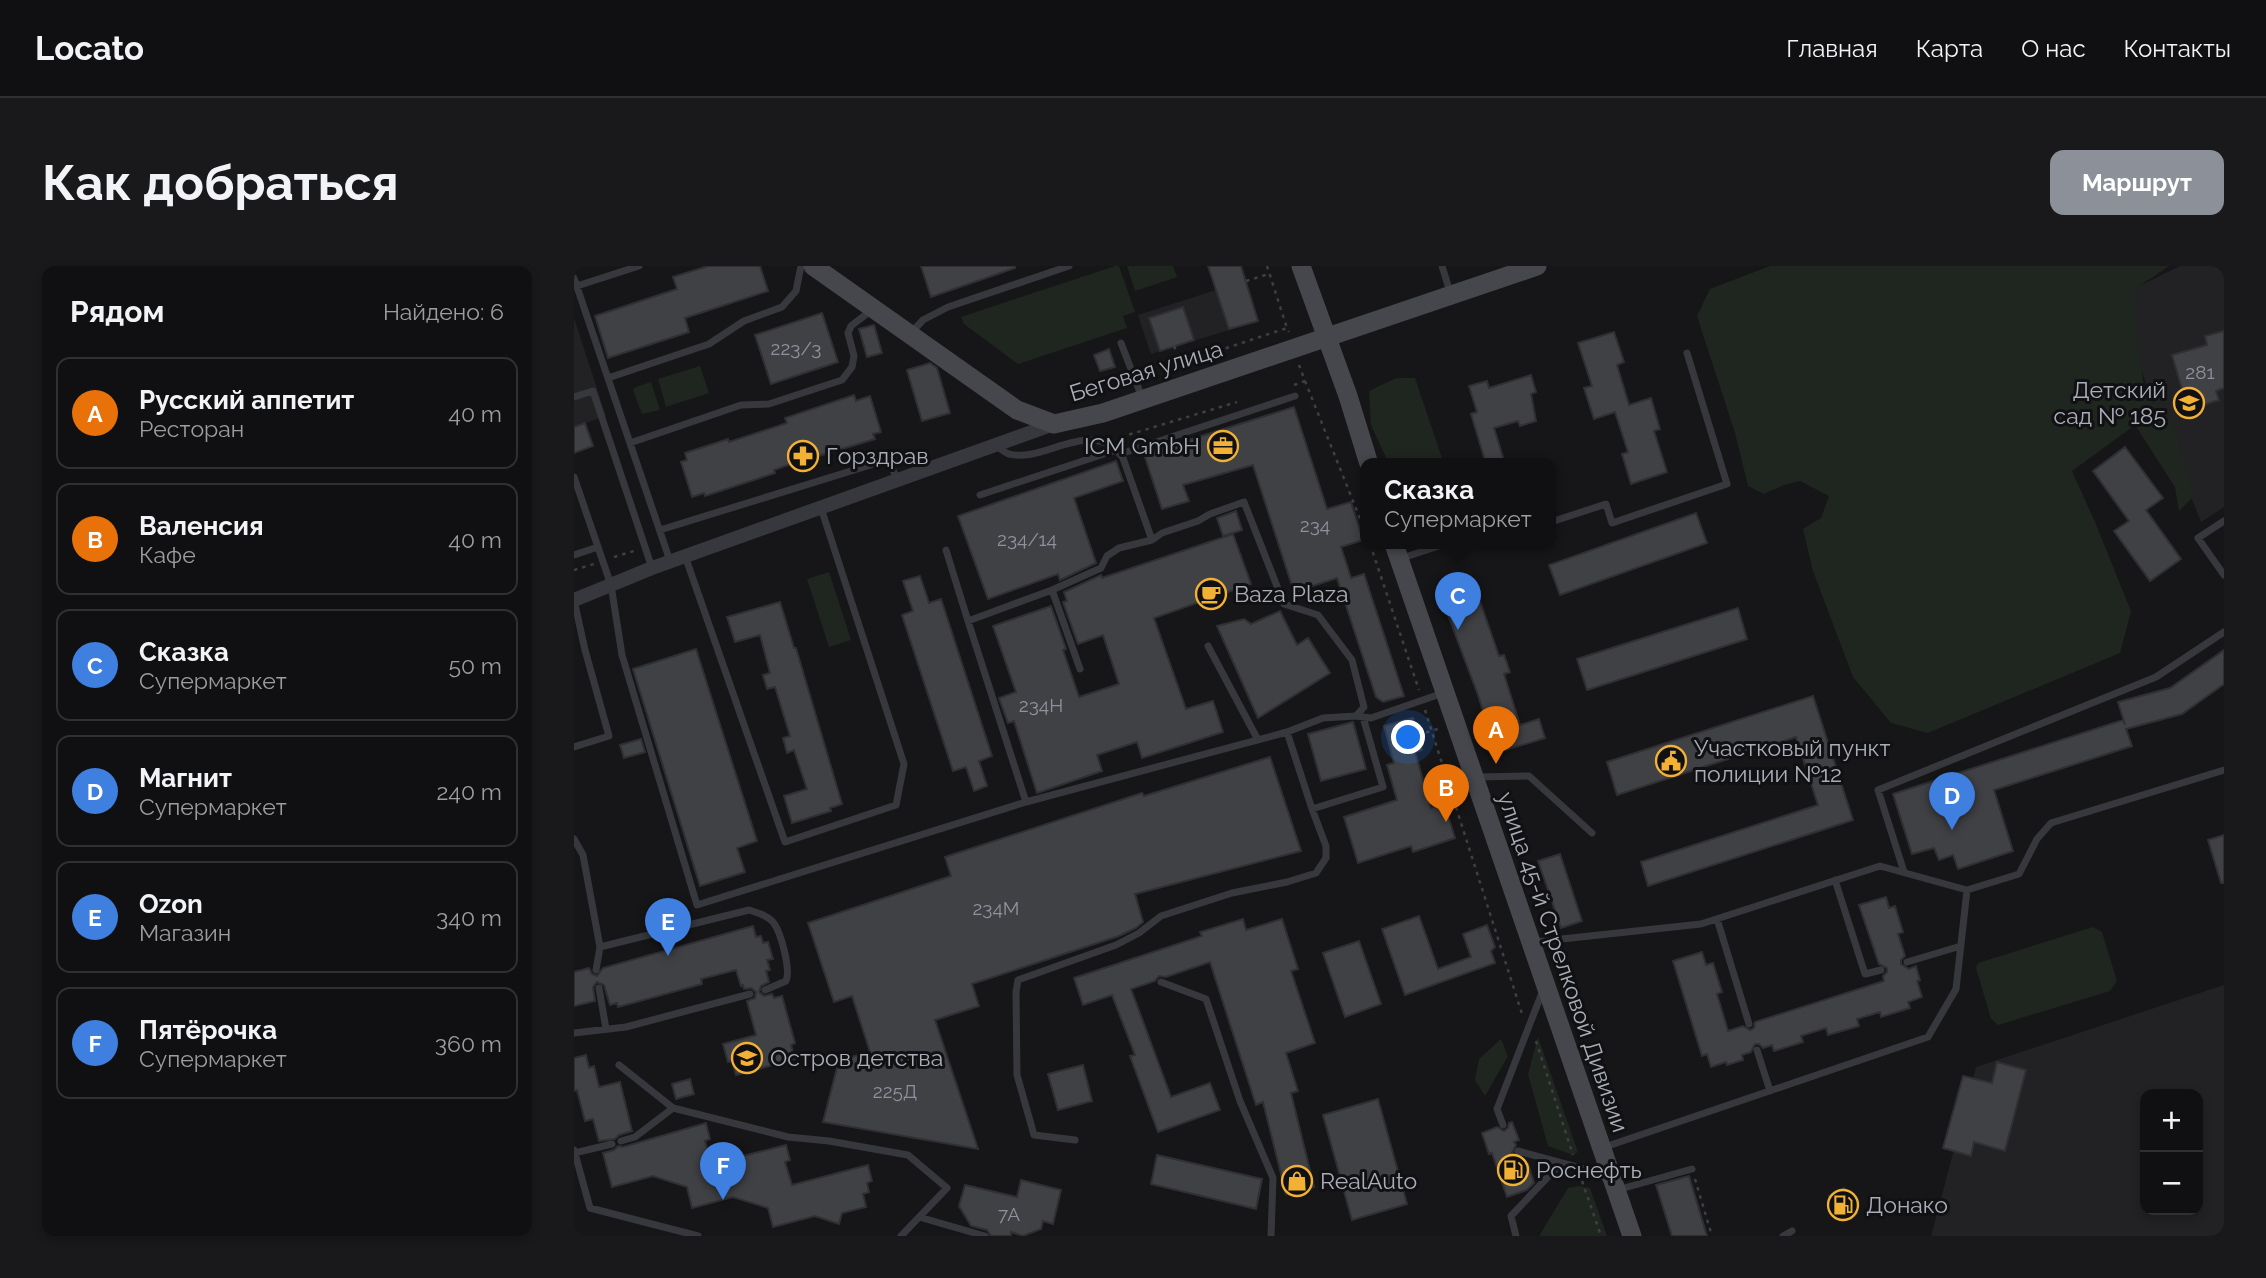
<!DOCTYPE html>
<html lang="ru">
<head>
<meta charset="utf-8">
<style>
  body { margin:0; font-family:Raleway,sans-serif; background:#19191b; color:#f1f3f6 }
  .controls { position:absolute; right:21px; bottom:21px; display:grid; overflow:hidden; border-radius:14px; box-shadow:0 4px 10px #0003 }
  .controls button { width:63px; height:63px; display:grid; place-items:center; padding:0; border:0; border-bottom:2px solid #303032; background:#101012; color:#f1f3f6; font:35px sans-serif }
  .you { position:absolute; left:835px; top:472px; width:24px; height:24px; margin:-18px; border:5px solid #fff; border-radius:50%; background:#1a73e8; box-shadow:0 0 0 10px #1a73e833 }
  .badge { display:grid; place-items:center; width:46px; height:46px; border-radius:50%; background:#8c9099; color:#fff; font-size:23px; font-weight:700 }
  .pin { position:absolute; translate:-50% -58px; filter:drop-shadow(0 2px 4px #0008) }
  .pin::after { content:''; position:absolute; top:37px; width:24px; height:21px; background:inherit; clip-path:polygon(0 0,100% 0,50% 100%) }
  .popup { position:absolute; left:786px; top:192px; width:196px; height:91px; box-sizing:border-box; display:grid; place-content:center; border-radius:14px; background:#101012; filter:drop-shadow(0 2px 5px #0005); font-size:23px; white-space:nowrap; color:#9c9d9f }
  .popup b { font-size:26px; color:#f1f3f6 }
  .popup::after { content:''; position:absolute; left:50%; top:100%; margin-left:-14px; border:14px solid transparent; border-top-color:#101012 }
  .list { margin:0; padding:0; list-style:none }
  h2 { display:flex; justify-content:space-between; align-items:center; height:91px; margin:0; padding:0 28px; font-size:30px }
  h2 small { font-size:23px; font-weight:400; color:#9c9d9f }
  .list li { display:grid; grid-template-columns:46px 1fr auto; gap:21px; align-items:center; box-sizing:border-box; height:112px; margin:0 14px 14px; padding:0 14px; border:2px solid #303032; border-radius:14px }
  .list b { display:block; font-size:26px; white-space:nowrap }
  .list p { margin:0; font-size:23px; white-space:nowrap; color:#9c9d9f }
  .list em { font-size:23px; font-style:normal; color:#9c9d9f }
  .map { position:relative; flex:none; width:1650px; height:970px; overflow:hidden; border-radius:14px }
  header { display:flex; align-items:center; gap:42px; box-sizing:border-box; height:98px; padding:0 35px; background:#101012; border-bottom:2px solid #303032 }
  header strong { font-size:33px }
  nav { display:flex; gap:38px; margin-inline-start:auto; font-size:24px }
  .intro { display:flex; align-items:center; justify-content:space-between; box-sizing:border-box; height:168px; padding:0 42px }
  h1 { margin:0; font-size:49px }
  .button { padding:18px 32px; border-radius:14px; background:#8c9099; color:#fff; font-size:24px; font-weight:700 }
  main { display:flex; gap:42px; padding:0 42px }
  aside { flex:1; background:#101012; border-radius:14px; box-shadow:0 4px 10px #0003 }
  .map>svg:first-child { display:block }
</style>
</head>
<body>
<header>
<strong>Locato</strong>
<nav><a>Главная</a><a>Карта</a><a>О нас</a><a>Контакты</a></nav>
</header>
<div class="intro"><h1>Как добраться</h1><a class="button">Маршрут</a></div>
<main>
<aside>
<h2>Рядом<small>Найдено: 6</small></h2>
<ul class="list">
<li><span class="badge" style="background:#e8710a">A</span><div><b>Русский аппетит</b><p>Ресторан</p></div><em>40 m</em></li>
<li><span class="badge" style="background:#e8710a">B</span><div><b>Валенсия</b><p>Кафе</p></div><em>40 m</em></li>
<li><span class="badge" style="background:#3f7fe0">C</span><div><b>Сказка</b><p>Супермаркет</p></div><em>50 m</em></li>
<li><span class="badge" style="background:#3f7fe0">D</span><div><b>Магнит</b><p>Супермаркет</p></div><em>240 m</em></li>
<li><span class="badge" style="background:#3f7fe0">E</span><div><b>Ozon</b><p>Магазин</p></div><em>340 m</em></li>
<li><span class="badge" style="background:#3f7fe0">F</span><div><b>Пятёрочка</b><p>Супермаркет</p></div><em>360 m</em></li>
</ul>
</aside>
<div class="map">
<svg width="1650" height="970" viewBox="0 0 1650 970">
  <rect width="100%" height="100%" fill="#161618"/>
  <path fill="#222225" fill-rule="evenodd" d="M 1606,0 L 1650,0 L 1650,241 L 1627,256 L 1539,33 Z
    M 642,24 L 684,55 L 577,88 L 564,49 Z
    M 0,52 L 32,150 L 0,161 Z
    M 1650,719 L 1650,970 L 1357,970 L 1402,801 ZM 1571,828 L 1624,828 L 1624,944 L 1571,944 Z"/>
  <path fill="#1e261f" d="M 541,0 L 545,0 L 561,46 L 549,50 L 553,62 L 444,98 L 390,58 L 387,51 Z
    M 553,0 L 599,0 L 603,11 L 561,25 Z
    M 1196,0 L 1595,0 L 1561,23 L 1562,68 L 1571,128 L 1598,155 L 1620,230 L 1605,245 L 1601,221 L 1561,159 L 1498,205 L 1521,256 L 1557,345 L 1546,387 L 1354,467 L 1317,457 L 1279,411 L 1239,305 L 1229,263 L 1247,252 L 1255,230 L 1226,215 L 1210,219 L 1190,228 L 1174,220 L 1161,167 L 1123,50 L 1136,23 Z
    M 126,100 L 135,127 L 92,141 L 84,113 Z
    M 822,112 L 841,112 L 870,198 L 815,198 L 797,159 L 795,125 Z
    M 77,116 L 86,144 L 68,148 L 59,124 L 62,121 Z
    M 255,306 L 277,374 L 255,381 L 233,313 Z
    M 1519,661 L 1528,666 L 1543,715 L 1536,725 L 1424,759 L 1417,753 L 1402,702 L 1404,697 Z
    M 964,771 L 1004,886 L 999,889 L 974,880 L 954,808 Z
    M 927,773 L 934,790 L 911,830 L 901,814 L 905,793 Z
    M 1005,920 L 1016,922 L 1033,970 L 965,970 L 994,922 Z"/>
  <path fill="#404145" stroke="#303034" stroke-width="2" d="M 134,0 L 186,0 L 194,25 L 111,52 L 115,66 L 34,92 L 21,50 L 103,23 L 99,11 Z
    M 347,0 L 441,0 L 441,2 L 357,31 Z
    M 634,0 L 667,0 L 684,55 L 655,63 Z
    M 609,41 L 620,74 L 586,85 L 575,52 Z
    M 248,47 L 264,96 L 197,118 L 181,69 Z
    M 300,59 L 308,87 L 293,91 L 285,63 Z
    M 1650,65 L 1650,122 L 1642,125 L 1645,134 L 1614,144 L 1598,89 L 1633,79 L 1631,70 Z
    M 1040,66 L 1050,96 L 1043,99 L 1055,139 L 1077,132 L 1086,163 L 1080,165 L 1093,206 L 1057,218 L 1048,188 L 1054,186 L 1041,146 L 1020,153 L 1010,122 L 1018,120 L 1004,77 Z
    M 535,83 L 541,101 L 526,105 L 520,89 Z
    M 356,97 L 363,102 L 376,147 L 348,155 L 333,104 Z
    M 957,109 L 962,126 L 957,128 L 962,155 L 946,160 L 944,155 L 920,162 L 931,198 L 912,198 L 897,148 L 903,146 L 895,120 L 913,115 L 915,122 Z
    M 280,129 L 282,135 L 296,130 L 307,166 L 299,168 L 301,173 L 214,199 L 200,204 L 201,207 L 131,230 L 130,227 L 118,231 L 107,196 L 113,194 L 111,187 L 154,173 L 155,176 L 213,157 L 211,152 Z
    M 720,141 L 753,243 L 777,236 L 789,274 L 767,281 L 777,312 L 790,308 L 830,430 L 809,436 L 802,431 L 763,312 L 720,326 L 679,199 L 609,219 L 615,235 L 588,243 L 570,188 Z
    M 11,157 L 19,180 L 0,187 L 0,161 Z
    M 1551,181 L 1589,232 L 1572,244 L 1607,293 L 1576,315 L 1540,265 L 1555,255 L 1519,205 Z
    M 542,195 L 549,215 L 500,232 L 522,297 L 486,314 L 484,308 L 414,333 L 384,250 Z
    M 662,245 L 668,264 L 649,270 L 643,252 Z
    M 1122,247 L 1133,277 L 986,329 L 975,299 Z
    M 659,268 L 677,318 L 580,352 L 612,443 L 639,435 L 649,466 L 568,492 L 563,476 L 523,489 L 528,505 L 463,527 L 440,455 L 434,457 L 425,432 L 442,426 L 419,360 L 477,340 L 492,383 L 489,384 L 505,431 L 545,418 L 529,369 L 504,378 L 489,336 L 493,335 L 490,326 L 527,309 L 528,312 Z
    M 346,310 L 355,337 L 367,333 L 418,490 L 405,495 L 413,520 L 400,525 L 392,501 L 379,505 L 328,349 L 339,345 L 329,315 Z
    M 901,321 L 925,390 L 930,389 L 936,406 L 930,408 L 946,459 L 965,453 L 971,472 L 922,487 L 904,429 L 868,333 Z
    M 206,336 L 220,382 L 222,382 L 268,538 L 256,542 L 257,545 L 218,557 L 210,530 L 233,523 L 220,484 L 213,487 L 209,472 L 216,470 L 201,421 L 193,423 L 189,409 L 196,407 L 186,369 L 161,376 L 153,351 Z
    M 1164,342 L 1173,373 L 1013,424 L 1003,393 Z
    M 706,345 L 723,379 L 734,372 L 756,407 L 684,452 L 643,360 L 670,353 L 677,358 Z
    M 122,383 L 183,575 L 163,582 L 171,606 L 126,620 L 59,403 Z
    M 1650,384 L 1650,418 L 1608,448 L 1552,463 L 1558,480 L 1420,524 L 1439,585 L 1384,603 L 1379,589 L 1365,594 L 1360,582 L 1338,588 L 1319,528 L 1549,454 L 1551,459 L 1544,436 L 1596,422 Z
    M 1239,430 L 1279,554 L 1074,620 L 1067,596 L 1244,539 L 1222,471 L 1043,529 L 1033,496 Z
    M 839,452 L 848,484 L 841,486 L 857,542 L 870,537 L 881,572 L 839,586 L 837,580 L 784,597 L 770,551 L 823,534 L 813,499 L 820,497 L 810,460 Z
    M 779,456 L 792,503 L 747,515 L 734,468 Z
    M 67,473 L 71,486 L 50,492 L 46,479 Z
    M 696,491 L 727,585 L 561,628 L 569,656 L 562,662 L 545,670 L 398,718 L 405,740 L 361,754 L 404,883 L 249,856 L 265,794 L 296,786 L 278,730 L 260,736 L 234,657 L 377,610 L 371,591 L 568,527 L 570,530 Z
    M 1650,569 L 1650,617 L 1647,617 L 1634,574 Z
    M 986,588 L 1008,655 L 987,662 L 964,595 Z
    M 1312,631 L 1315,642 L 1321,640 L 1329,666 L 1324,668 L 1331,690 L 1327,694 L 1327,698 L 1335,703 L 1342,700 L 1346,714 L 1343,715 L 1348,731 L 1334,736 L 1336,742 L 1307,751 L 1306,746 L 1283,753 L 1285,760 L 1254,769 L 1252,762 L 1227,770 L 1229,776 L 1200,785 L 1198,779 L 1189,782 L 1185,778 L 1181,778 L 1177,786 L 1168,789 L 1169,794 L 1153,799 L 1152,796 L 1137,801 L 1133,788 L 1128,790 L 1099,695 L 1128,686 L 1132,699 L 1139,697 L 1148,726 L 1143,728 L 1154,765 L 1169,760 L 1176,764 L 1180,762 L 1181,756 L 1310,715 L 1309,710 L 1313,706 L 1313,702 L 1305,698 L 1285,639 Z
    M 845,650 L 864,703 L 897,691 L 889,668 L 913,659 L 921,681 L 917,685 L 921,697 L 831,729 L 808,663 Z
    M 669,653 L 672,664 L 708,653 L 724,703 L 717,705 L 741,777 L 712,787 L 724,825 L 717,827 L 740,921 L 712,928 L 689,836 L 682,839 L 636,696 L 592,711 L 585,710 L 581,715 L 557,723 L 597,831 L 636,817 L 646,844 L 584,866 L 556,790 L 561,789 L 538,729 L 509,739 L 500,712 L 628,670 L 626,666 Z
    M 179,660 L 182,671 L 187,670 L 189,677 L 194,676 L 199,693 L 193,694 L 196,704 L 192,705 L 195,716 L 187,720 L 185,726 L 190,730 L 198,728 L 200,732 L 208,730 L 221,777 L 217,779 L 221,793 L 162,809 L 158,795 L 154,796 L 149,778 L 182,769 L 173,735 L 181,732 L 182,726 L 177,722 L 170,723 L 169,719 L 167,720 L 162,704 L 127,713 L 128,718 L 44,741 L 43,737 L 36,739 L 30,719 L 23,716 L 19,721 L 21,735 L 0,740 L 0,706 L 15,702 L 18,708 L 23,710 L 29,702 Z
    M 785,675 L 807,738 L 771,751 L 749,687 Z
    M 12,789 L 15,802 L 20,800 L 25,821 L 46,816 L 58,865 L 45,869 L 41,873 L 25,875 L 19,853 L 11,855 L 3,824 L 0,825 L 0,792 Z
    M 1423,796 L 1452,804 L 1431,885 L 1400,876 L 1397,890 L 1369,882 L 1389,810 L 1418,817 Z
    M 509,799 L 518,835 L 484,844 L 474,808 Z
    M 116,813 L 120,828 L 102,833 L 98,818 Z
    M 804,833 L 833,938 L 778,954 L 749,849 Z
    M 938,856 L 945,874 L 940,876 L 942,879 L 938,887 L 946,892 L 949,900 L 954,898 L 960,917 L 953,924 L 933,931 L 918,887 L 915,888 L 908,867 L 923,861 L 930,865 L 934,862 L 935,857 Z
    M 132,857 L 136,873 L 131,875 L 138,898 L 212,879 L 216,894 L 211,896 L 218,919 L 294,899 L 298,915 L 293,917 L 295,926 L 289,928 L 292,941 L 268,947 L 265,958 L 241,950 L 199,961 L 194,942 L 159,931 L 118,942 L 113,921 L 79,910 L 38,921 L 29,887 L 40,884 L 44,880 L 49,881 Z
    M 583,889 L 688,913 L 682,943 L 577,918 Z
    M 1115,910 L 1133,970 L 1098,970 L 1082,919 Z
    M 447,914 L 487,924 L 479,958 L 469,955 L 467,963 L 449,970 L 437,966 L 437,970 L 417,970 L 413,964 L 397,960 L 385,940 L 391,919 L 443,931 Z
    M 1270,922 L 1283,947 L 1269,955 L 1255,930 Z"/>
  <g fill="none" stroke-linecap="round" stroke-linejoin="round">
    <path stroke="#3d3f44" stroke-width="2.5" stroke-dasharray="3.5 5" stroke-linecap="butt" d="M 693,0 L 713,62
      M 672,15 L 695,8
      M 600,80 L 607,97
      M 571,109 L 713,62 L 715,66
      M 731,115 L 791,265
      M 720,119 L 731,115 L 725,99
      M 547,171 L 663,136
      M 796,278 L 845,424
      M 40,291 L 60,285
      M 0,304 L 20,298
      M 851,444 L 948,748
      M 844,469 L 867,462
      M 962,775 L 999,889
      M 1121,913 L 1138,970
      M 1008,915 L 1027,970"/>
    <path stroke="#37383d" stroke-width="7" d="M 868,0 L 876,26
      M 0,12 L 96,295
      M 3,20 L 65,0
      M 336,68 L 349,54 L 374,41 L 495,0
      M 547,77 L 569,134
      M 34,112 L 135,78 L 170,55 L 208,41 L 222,25 L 227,0
      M 0,131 L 19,125 L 78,302
      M 56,177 L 167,139 L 195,138 L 268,114 L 278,101 L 280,90 L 274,67 L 277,60 L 299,43
      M 421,179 C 426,182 431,187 435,188 C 470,198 518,149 549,192 L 578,274
      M 546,188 L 721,130
      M 0,211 L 37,319 L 48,389 L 123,639 L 452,536 L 713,466 L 749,452 L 782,450 L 797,452 L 869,427
      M 406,229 L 542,184
      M 1650,255 L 1624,272 L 1650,309
      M 977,256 L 1032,238 L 1038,257 L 1153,218 L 1113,87
      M 86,264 L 306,196 C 318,196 319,204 323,214
      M 372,284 L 394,355 L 478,324 L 527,302 L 533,290 L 545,282 L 578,274 L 588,267 L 624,255 L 636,248 L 670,236 L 710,338 L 744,349 L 778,394 L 790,441 L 782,450
      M 0,289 L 24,281
      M 111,290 L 211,576 L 322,539 L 330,498 L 247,242
      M 828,292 L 871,278
      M 478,324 L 506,403
      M 394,355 L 452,536
      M 634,380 L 684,474
      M 713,466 L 738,543 L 809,521 L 789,451
      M 0,481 L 35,470 L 11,384 L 0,334
      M 904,511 L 955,510 L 1018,567
      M 0,573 L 9,589 L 26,681
      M 1330,606 L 1304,524 L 1582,411 L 1650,366
      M 1261,614 L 1291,708 L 1307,704
      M 1143,653 L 1175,758
      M 960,676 L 1127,658 L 1306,600 L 1393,624 L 1445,608 L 1463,573 L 1477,557 L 1650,504
      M 1333,696 L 1387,680
      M 22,704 L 26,681 L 175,644 C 184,647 193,649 199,656 C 207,666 217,704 212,715 L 191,724
      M 587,716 L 632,733 L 666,835 L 699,912 L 697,970
      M 25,722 L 32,763
      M 0,767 L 52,761 L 176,728
      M 1183,784 L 1196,825
      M 45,799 L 99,842 L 214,871 L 255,875 L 334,889 L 373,922 L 327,970
      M 929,859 L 923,843 L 969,724
      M 501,874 L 460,869 L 443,809 L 442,726 L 444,714 L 542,679 L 565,667 L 587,650 L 658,627 L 713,616 L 742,607 L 752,592 L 752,580 L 738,543
      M 47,875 L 61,871 L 99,842
      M 1028,882 L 1354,771 L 1382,723 L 1393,624
      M 0,884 L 16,942 L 124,970
      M 944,885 L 1010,903 L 1036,914
      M 0,887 L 38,878
      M 1043,924 L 1118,903
      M 345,951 L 411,970
      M 942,970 L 937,950 L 986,898
      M 1209,970 L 1218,965"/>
    <path stroke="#37383d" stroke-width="14" d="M 0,334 L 78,302 L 480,158"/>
    <path stroke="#45474d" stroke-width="19" d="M 239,0 L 443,144 L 480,158 L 529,147 L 963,0
      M 727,0 L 774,130 L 795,198
      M 820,278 L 1058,970"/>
  </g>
  <defs>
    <g id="school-ring" transform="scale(1.575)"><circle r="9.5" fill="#111113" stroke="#f2b134" stroke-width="1.5"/><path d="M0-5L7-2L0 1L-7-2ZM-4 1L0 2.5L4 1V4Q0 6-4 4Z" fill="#f2b134"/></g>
    <g id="office-ring" transform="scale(1.575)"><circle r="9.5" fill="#111113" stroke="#f2b134" stroke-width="1.5"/><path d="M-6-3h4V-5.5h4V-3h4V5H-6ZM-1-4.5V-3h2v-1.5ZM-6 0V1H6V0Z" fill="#f2b134"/></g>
    <g id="pharmacy-ring" transform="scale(1.575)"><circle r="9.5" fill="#111113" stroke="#f2b134" stroke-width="1.5"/><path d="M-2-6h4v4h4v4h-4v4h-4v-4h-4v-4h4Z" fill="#f2b134"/></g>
    <g id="cafe-ring" transform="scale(1.575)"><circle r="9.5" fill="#111113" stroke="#f2b134" stroke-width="1.5"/><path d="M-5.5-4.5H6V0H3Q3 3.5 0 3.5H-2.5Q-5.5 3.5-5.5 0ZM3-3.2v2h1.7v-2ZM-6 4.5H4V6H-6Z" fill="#f2b134"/></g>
    <g id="civic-ring" transform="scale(1.575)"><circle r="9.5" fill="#111113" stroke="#f2b134" stroke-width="1.5"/><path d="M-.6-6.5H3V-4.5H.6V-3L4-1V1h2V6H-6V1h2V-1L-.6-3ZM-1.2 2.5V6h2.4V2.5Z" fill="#f2b134"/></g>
    <g id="fuel-ring" transform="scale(1.575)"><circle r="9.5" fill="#111113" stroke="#f2b134" stroke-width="1.5"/><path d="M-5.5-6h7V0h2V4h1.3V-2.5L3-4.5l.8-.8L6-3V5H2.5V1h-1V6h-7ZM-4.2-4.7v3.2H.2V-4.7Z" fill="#f2b134"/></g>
    <g id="shop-ring" transform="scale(1.575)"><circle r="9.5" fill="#111113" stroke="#f2b134" stroke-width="1.5"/><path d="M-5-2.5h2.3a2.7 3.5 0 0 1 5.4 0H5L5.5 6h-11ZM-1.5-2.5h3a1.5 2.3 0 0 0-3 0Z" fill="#f2b134"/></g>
  </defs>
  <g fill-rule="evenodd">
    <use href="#school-ring" x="1615" y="137"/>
    <use href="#office-ring" x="649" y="180"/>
    <use href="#pharmacy-ring" x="229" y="190"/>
    <use href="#cafe-ring" x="637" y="328"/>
    <use href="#civic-ring" x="1097" y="495"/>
    <use href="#school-ring" x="173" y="792"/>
    <use href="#fuel-ring" x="939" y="904"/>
    <use href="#shop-ring" x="723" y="915"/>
    <use href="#fuel-ring" x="1269" y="939"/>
  </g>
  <g text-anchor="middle" stroke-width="6" stroke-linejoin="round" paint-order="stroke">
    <g font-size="19" fill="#8e929b">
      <text x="222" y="89">223/3</text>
      <text x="1626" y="113">281</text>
      <text x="741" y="266">234</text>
      <text x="453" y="280">234/14</text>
      <text x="467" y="446">234Н</text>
      <text x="422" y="649">234М</text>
      <text x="321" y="832">225Д</text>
      <text x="435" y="955">7А</text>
    </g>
    <g font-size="23" fill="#a8adb8" stroke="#111113">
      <text transform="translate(572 105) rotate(-17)" y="8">Беговая улица</text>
      <text transform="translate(989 696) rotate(71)" y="8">улица 45-й Стрелковой Дивизии</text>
    </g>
    <g font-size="23" fill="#a8adb8" stroke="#111113" text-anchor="start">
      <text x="1592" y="132" text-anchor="end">Детский<tspan x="1592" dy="26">сад № 185</tspan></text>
      <text x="626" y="188" text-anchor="end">ICM GmbH</text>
      <text x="252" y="198">Горздрав</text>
      <text x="660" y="336">Baza Plaza</text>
      <text x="1120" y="490">Участковый пункт<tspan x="1120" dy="26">полиции №12</tspan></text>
      <text x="196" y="800">Остров детства</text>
      <text x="962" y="912">Роснефть</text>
      <text x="746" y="923">RealAuto</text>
      <text x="1292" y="947">Донако</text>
    </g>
  </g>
</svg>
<div class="controls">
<button>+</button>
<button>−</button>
</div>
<div class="you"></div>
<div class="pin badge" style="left:922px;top:498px;background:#e8710a">A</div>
<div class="pin badge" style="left:872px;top:556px;background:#e8710a">B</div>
<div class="pin badge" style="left:884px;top:364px;background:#3f7fe0">C</div>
<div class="popup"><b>Сказка</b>Супермаркет</div>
<div class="pin badge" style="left:1378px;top:564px;background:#3f7fe0">D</div>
<div class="pin badge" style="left:94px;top:690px;background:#3f7fe0">E</div>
<div class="pin badge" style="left:149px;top:934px;background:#3f7fe0">F</div>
</div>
</main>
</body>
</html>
